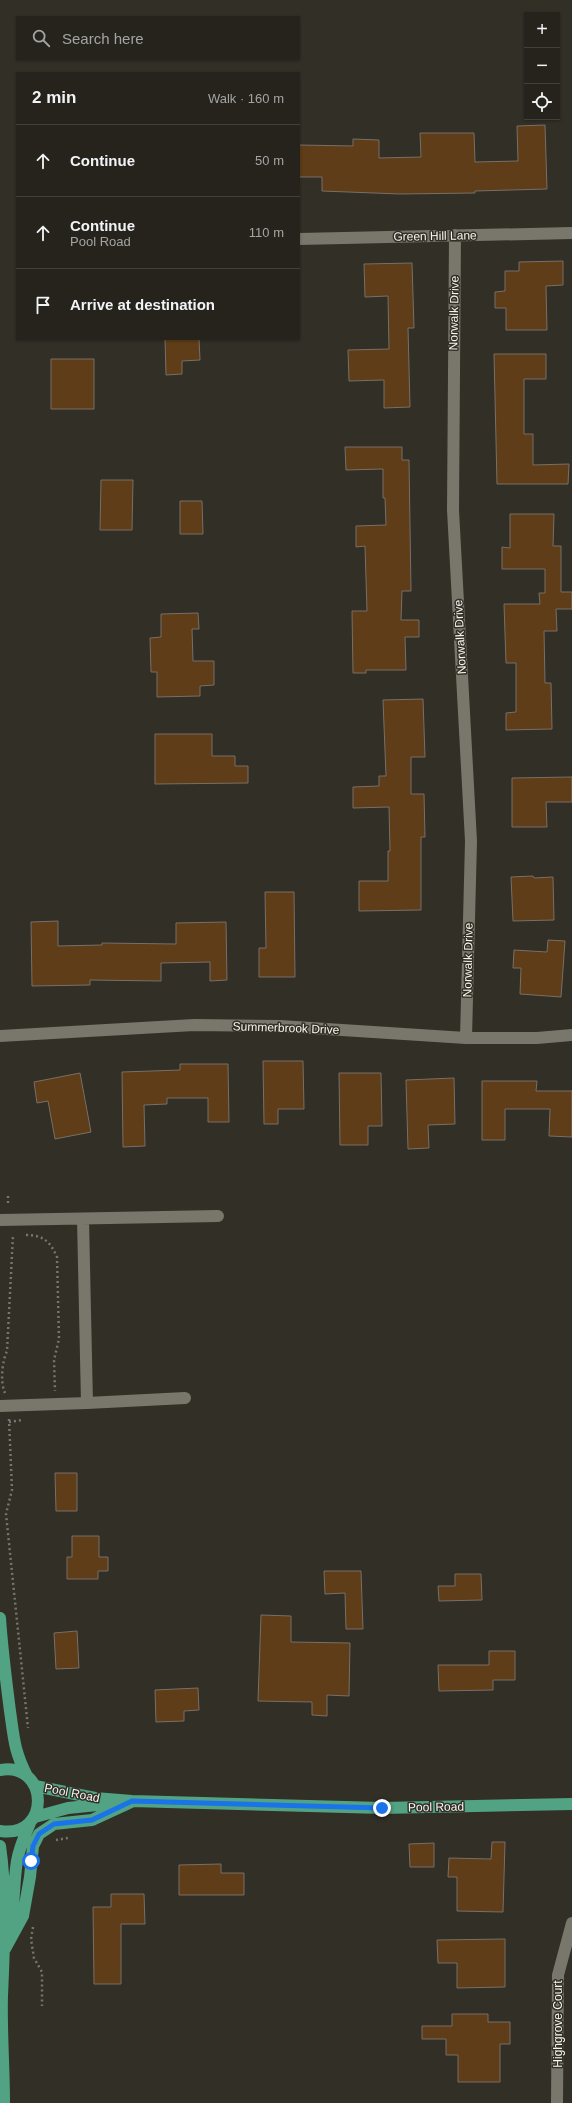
<!DOCTYPE html>
<html lang="en">
<head>
<meta charset="utf-8">
<style>
  body { margin:0; font-family:Arial,sans-serif; background:#312f29; color:#f1f3f6 }
  .controls { position:absolute; right:12px; top:12px; display:grid; overflow:hidden; border-radius:0px; box-shadow:0 1px 3px #0004 }
  .controls button { width:36px; height:36px; display:grid; place-items:center; padding:0; border:0; border-bottom:1px solid #42403b; background:#25231c; color:#f1f3f6; font:20px sans-serif }
  .stop { position:absolute; width:12px; height:12px; margin:-9px; border:3px solid #1a73e8; border-radius:50%; background:#fff }
  .stop.end { background:#1a73e8; border-color:#fff; box-shadow:0 1px 4px #0008 }
  .list { margin:0; padding:0; list-style:none }
  h2 { display:flex; justify-content:space-between; align-items:center; height:52px; margin:0; padding:0 16px; font-size:17px }
  h2 small { font-size:13px; font-weight:400; color:#a3a4a3 }
  .list li { display:grid; grid-template-columns:26px 1fr auto; gap:12px; align-items:center; box-sizing:border-box; height:72px; padding:0 16px; border-top:1px solid #42403b }
  .list b { display:block; font-size:15px; white-space:nowrap }
  .list p { margin:0; font-size:13px; white-space:nowrap; color:#a3a4a3 }
  .list em { font-size:13px; font-style:normal; color:#a3a4a3 }
  .icon { flex:none; width:22px; height:22px; fill:none; stroke:currentColor; stroke-width:2; stroke-linecap:round; stroke-linejoin:round }
  .map { position:relative; flex:none; width:572px; height:2103px; overflow:hidden }
  .search { position:absolute; background:#25231c; box-shadow:0 1px 3px #0004; left:16px; top:16px; width:284px; height:44px; display:flex; align-items:center; gap:10px; box-sizing:border-box; padding:0 14px; border-radius:0px; color:#a3a4a3; font-size:15px }
  .panel { position:absolute; background:#25231c; box-shadow:0 1px 3px #0004; left:16px; top:72px; width:284px; height:268px; border-radius:0px }
  .map>svg:first-child { display:block }
</style>
</head>
<body>
<div class="map">
<svg width="572" height="2103" viewBox="0 0 572 2103">
  <rect width="100%" height="100%" fill="#312f26"/>
  <path fill="#5e3d18" stroke="#786f67" d="M 545,125 L 547,189 L 475,191 L 475,193 L 400,194 L 322,191 L 322,177 L 299,177 L 299,145 L 353,146 L 353,139 L 379,140 L 379,158 L 421,157 L 420,133 L 474,133 L 475,162 L 518,161 L 517,126 Z
    M 563,261 L 563,285 L 546,286 L 547,330 L 506,330 L 506,308 L 495,308 L 495,292 L 505,291 L 505,271 L 519,271 L 519,262 Z
    M 412,263 L 414,328 L 408,328 L 410,407 L 384,408 L 384,380 L 349,381 L 348,350 L 389,349 L 388,296 L 365,297 L 364,264 Z
    M 165,339 L 199,339 L 200,360 L 182,361 L 182,374 L 166,375 Z
    M 494,354 L 546,354 L 546,379 L 524,379 L 524,434 L 533,434 L 533,465 L 569,464 L 568,484 L 497,484 Z
    M 51,359 L 94,359 L 94,409 L 51,409 Z
    M 345,447 L 402,447 L 402,460 L 409,460 L 411,591 L 402,591 L 401,620 L 419,620 L 419,637 L 405,637 L 406,670 L 366,670 L 366,673 L 353,673 L 352,611 L 367,611 L 365,546 L 356,547 L 356,526 L 386,525 L 385,498 L 383,498 L 383,469 L 346,470 Z
    M 101,480 L 133,480 L 132,530 L 100,530 Z
    M 180,501 L 202,501 L 203,534 L 180,534 Z
    M 510,514 L 554,514 L 553,546 L 561,546 L 561,592 L 572,592 L 572,609 L 556,609 L 557,631 L 544,631 L 545,683 L 551,683 L 552,729 L 506,730 L 506,713 L 516,712 L 516,663 L 506,663 L 504,604 L 540,604 L 539,593 L 545,593 L 545,569 L 502,569 L 502,547 L 510,548 Z
    M 198,613 L 199,629 L 192,629 L 193,661 L 214,661 L 214,685 L 200,686 L 200,696 L 157,697 L 157,672 L 151,672 L 150,638 L 161,637 L 161,614 Z
    M 423,699 L 425,757 L 411,757 L 411,794 L 424,794 L 425,837 L 421,837 L 421,910 L 359,911 L 359,881 L 388,881 L 388,851 L 390,851 L 389,807 L 353,808 L 353,787 L 379,786 L 379,776 L 386,776 L 383,700 Z
    M 155,734 L 212,734 L 212,756 L 235,756 L 235,766 L 248,766 L 248,783 L 155,784 Z
    M 572,777 L 572,802 L 546,802 L 547,827 L 512,827 L 512,778 Z
    M 533,876 L 534,878 L 553,877 L 554,920 L 513,921 L 511,877 Z
    M 265,892 L 294,892 L 295,977 L 259,977 L 259,948 L 266,948 Z
    M 58,921 L 58,946 L 102,945 L 102,943 L 176,944 L 176,923 L 226,922 L 227,980 L 210,981 L 210,962 L 161,963 L 161,981 L 90,980 L 90,985 L 32,986 L 31,922 Z
    M 548,940 L 565,941 L 561,997 L 520,994 L 521,968 L 513,968 L 514,950 L 547,952 Z
    M 263,1061 L 303,1061 L 304,1109 L 278,1109 L 278,1124 L 264,1124 Z
    M 180,1064 L 228,1064 L 229,1122 L 208,1122 L 208,1098 L 167,1098 L 167,1104 L 144,1105 L 145,1146 L 123,1147 L 122,1072 L 180,1070 Z
    M 80,1073 L 91,1132 L 55,1139 L 48,1101 L 37,1103 L 34,1082 Z
    M 339,1073 L 381,1073 L 382,1126 L 368,1126 L 368,1145 L 340,1145 Z
    M 454,1078 L 455,1124 L 428,1125 L 429,1148 L 408,1149 L 406,1080 Z
    M 482,1081 L 537,1081 L 536,1091 L 572,1091 L 572,1137 L 549,1136 L 550,1109 L 505,1109 L 505,1140 L 482,1140 Z
    M 55,1473 L 77,1473 L 77,1511 L 56,1511 Z
    M 72,1536 L 99,1536 L 99,1557 L 108,1557 L 108,1571 L 98,1571 L 98,1579 L 67,1579 L 67,1557 L 72,1557 Z
    M 324,1571 L 361,1571 L 363,1629 L 346,1629 L 345,1593 L 325,1594 Z
    M 455,1574 L 481,1574 L 482,1600 L 439,1601 L 438,1586 L 455,1586 Z
    M 261,1615 L 291,1616 L 291,1642 L 350,1643 L 349,1696 L 327,1695 L 327,1716 L 312,1715 L 312,1702 L 258,1701 Z
    M 77,1631 L 79,1668 L 56,1669 L 54,1633 Z
    M 489,1651 L 515,1651 L 515,1680 L 493,1680 L 493,1690 L 439,1691 L 438,1665 L 489,1665 Z
    M 198,1688 L 199,1710 L 184,1711 L 184,1721 L 156,1722 L 155,1690 Z
    M 492,1842 L 505,1842 L 503,1912 L 457,1911 L 457,1877 L 448,1877 L 449,1858 L 491,1859 Z
    M 434,1843 L 434,1867 L 410,1867 L 409,1844 Z
    M 221,1864 L 221,1873 L 244,1873 L 244,1895 L 179,1895 L 179,1865 Z
    M 111,1894 L 144,1894 L 145,1924 L 121,1924 L 121,1984 L 94,1984 L 93,1907 L 111,1907 Z
    M 505,1939 L 505,1987 L 457,1988 L 457,1963 L 438,1963 L 437,1940 Z
    M 452,2014 L 488,2014 L 488,2022 L 510,2022 L 510,2044 L 500,2044 L 500,2082 L 458,2082 L 458,2055 L 446,2055 L 446,2039 L 422,2039 L 422,2026 L 452,2026 Z"/>
  <g fill="none" stroke-linecap="round" stroke-linejoin="round">
    <path stroke="#77766e" stroke-width="2.5" stroke-dasharray="2 3" stroke-linecap="butt" d="M 8,1196 L 8,1206
      M 26,1235 C 43,1235 50,1241 57,1257 L 59,1339 L 54,1360 L 55,1391
      M 5,1393 C 0,1382 2,1362 7,1351 L 13,1235
      M 9,1419 L 12,1490 L 6,1514 L 28,1728
      M 9,1422 L 23,1420
      M 56,1840 L 68,1838
      M 33,1927 L 31,1939 L 34,1958 L 42,1972 L 42,2006"/>
    <path stroke="#79766b" stroke-width="12" d="M 455,235 L 453,510 L 471,841 L 466,1038
      M 299,239 L 572,233
      M 0,1036 L 194,1025 L 280,1026 L 466,1038 L 537,1038 L 572,1035
      M 0,1220 L 218,1216
      M 87,1403 L 185,1398
      M 0,1406 L 87,1403 L 83,1219
      M 557,2103 L 558,1975 L 572,1923"/>
    <path stroke="#51a384" stroke-width="12" d="M 0,1618 C 2,1649 6,1680 10,1711 C 14,1738 14,1751 27,1776
      M 0,1770 C 49,1761 52,1839 0,1831
      M 35,1786 L 95,1798 L 132,1801 L 382,1808 L 572,1804
      M 35,1817 L 68,1808 L 107,1804
      M 0,1846 C 7,1893 4,1948 2,1996 C 1,2031 4,2067 4,2103
      M 9,1932 C 15,1909 13,1885 17,1861 C 19,1848 25,1835 30,1823
      M 5,1949 L 23,1916 L 30,1877 L 33,1846 L 39,1834 L 54,1824 L 92,1820 L 131,1802"/>
  </g>
  <g fill="none" stroke-linecap="round" stroke-linejoin="round">
    <path stroke="#1a73e8" stroke-width="5" d="M 31,1861 L 33,1846 L 39,1834 L 54,1824 L 92,1820 L 132,1801 L 382,1808"/>
  </g>
  <g text-anchor="middle" stroke-width="3" stroke-linejoin="round" paint-order="stroke">
    <g font-size="12" fill="#f6f5ef" stroke="#312f26">
      <text transform="translate(435 236) rotate(-1)" y="4">Green Hill Lane</text>
      <text transform="translate(454 313) rotate(-89)" y="4">Norwalk Drive</text>
      <text transform="translate(460 637) rotate(-93)" y="4">Norwalk Drive</text>
      <text transform="translate(468 960) rotate(-89)" y="4">Norwalk Drive</text>
      <text transform="translate(286 1028) rotate(2)" y="4">Summerbrook Drive</text>
      <text transform="translate(72 1793) rotate(11)" y="4">Pool Road</text>
      <text transform="translate(436 1807) rotate(-1)" y="4">Pool Road</text>
      <text transform="translate(558 2024) rotate(-90)" y="4">Highgrove Court</text>
    </g>
  </g>
</svg>
<div class="controls">
<button>+</button>
<button>−</button>
<button><svg class="icon" aria-label="locate" viewBox="0 0 24 24"><circle cx="12" cy="12" r="6"/><path d="M12 2v4M12 18v4M2 12h4M18 12h4"/></svg></button>
</div>
<div class="stop" style="left:31px;top:1861px"></div>
<div class="stop end" style="left:382px;top:1808px"></div>
<div class="search"><svg class="icon" aria-label="search" viewBox="0 0 24 24"><circle cx="10" cy="10" r="6"/><path d="M15 15l6 6"/></svg>Search here</div>
<section class="panel">
<h2>2 min<small>Walk · 160 m</small></h2>
<ul class="list">
<li><svg class="icon" aria-label="ahead" viewBox="0 0 24 24"><path d="M12 20V5M6 11l6-6 6 6"/></svg><div><b>Continue</b></div><em>50 m</em></li>
<li><svg class="icon" aria-label="ahead" viewBox="0 0 24 24"><path d="M12 20V5M6 11l6-6 6 6"/></svg><div><b>Continue</b><p>Pool Road</p></div><em>110 m</em></li>
<li><svg class="icon" aria-label="arrive" viewBox="0 0 24 24"><path d="M6 21V4h12l-3 4 3 4H6"/></svg><div><b>Arrive at destination</b></div></li>
</ul>
</section>
</div>
</body>
</html>
